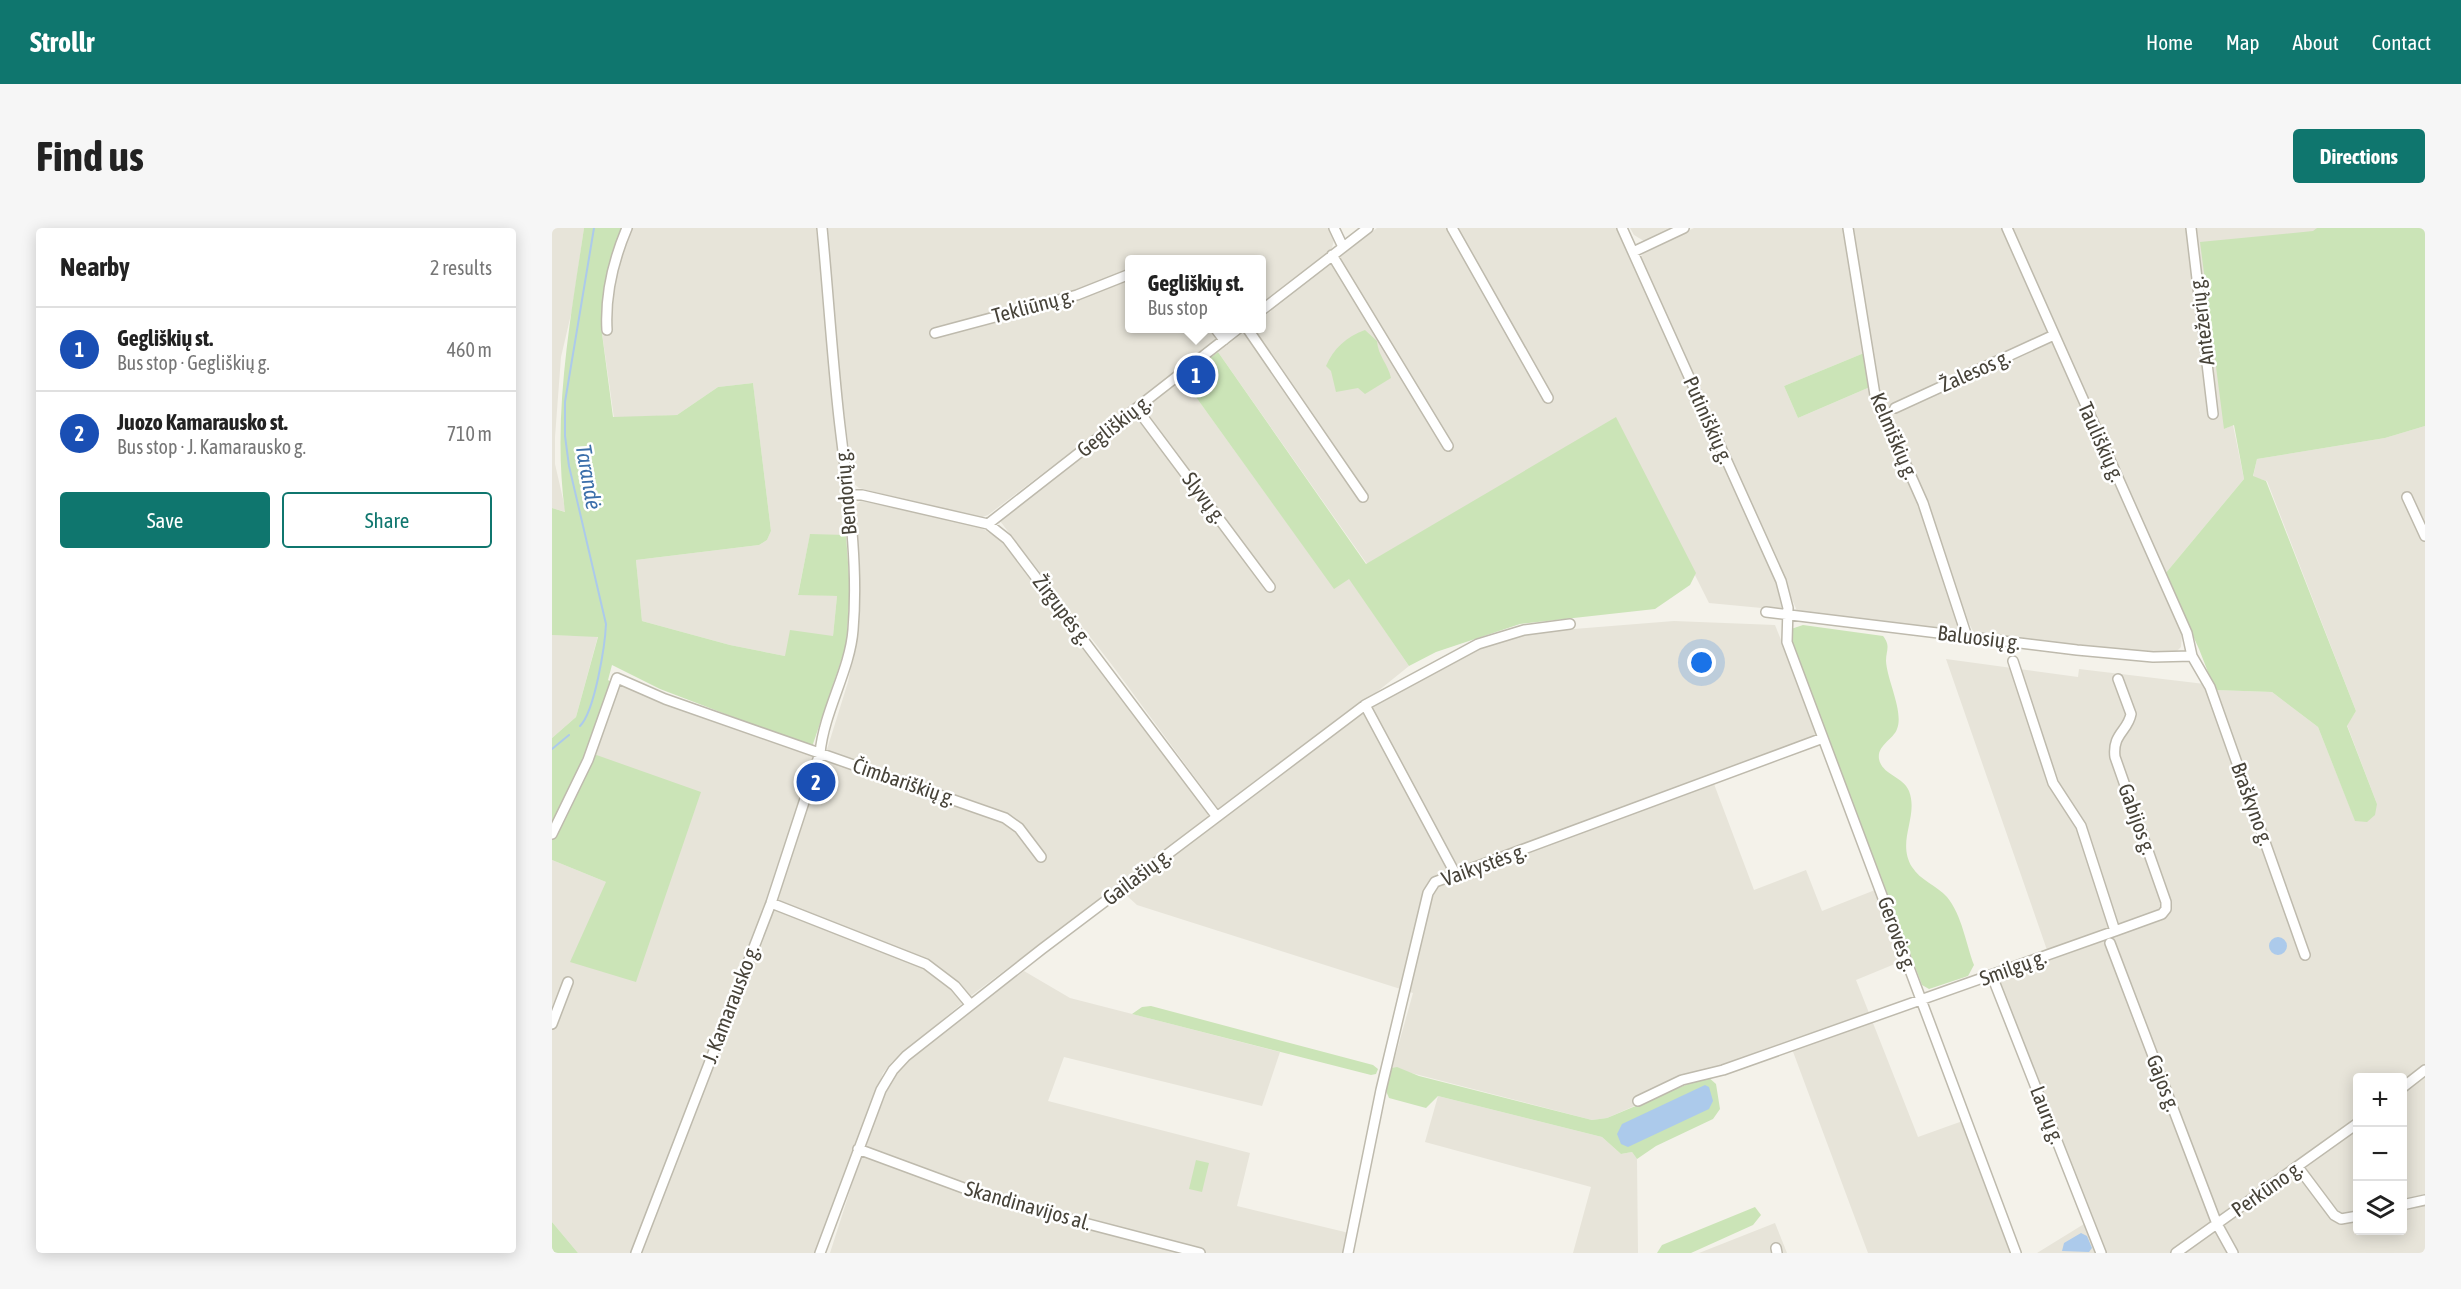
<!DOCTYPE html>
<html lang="en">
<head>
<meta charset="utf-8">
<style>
  body { margin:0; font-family:"Asap Condensed",sans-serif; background:#f6f6f6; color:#222 }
  .controls { position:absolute; right:18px; bottom:18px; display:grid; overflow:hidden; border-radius:6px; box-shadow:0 3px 15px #0003 }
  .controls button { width:54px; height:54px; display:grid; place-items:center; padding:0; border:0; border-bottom:2px solid #e0e0e0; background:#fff; color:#222; font:30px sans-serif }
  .you { position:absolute; left:1150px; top:435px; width:21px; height:21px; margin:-15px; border:4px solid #fff; border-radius:50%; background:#1a73e8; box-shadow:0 0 0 9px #1a73e833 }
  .badge { display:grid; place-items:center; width:39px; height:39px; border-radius:50%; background:#0f766e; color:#fff; font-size:20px; font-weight:700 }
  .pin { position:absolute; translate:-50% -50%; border:3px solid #fff; box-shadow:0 2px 6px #0006 }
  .popup { position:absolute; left:573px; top:27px; width:141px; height:78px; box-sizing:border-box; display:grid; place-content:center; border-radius:6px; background:#fff; filter:drop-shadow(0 2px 4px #0005); font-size:20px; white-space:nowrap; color:#767676 }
  .popup b { font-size:22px; color:#222 }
  .popup::after { content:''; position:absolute; left:50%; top:100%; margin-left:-12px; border:12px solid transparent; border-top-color:#fff }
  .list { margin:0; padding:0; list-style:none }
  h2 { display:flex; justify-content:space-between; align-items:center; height:78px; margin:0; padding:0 24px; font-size:26px }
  h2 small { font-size:20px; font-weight:400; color:#767676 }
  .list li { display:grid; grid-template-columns:39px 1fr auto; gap:18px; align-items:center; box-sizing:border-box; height:84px; padding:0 24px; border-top:2px solid #e0e0e0 }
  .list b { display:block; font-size:22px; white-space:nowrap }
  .list p { margin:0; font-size:20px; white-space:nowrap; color:#767676 }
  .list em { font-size:20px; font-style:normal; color:#767676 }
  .actions { display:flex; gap:12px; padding:18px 24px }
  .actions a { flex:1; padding:14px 0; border:2px solid #0f766e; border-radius:6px; text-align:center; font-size:21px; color:#0f766e }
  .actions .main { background:#0f766e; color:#fff }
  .icon { flex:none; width:33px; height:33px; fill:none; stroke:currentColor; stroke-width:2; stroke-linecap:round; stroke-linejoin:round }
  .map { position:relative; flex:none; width:1873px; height:1025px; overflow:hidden; border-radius:6px }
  header { display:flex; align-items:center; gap:36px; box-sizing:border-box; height:84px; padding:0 30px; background:#0f766e; color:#fff }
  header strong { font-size:28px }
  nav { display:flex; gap:33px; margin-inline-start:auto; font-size:21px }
  .intro { display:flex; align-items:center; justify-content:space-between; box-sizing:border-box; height:144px; padding:0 36px }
  h1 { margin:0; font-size:42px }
  .button { padding:15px 27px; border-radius:6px; background:#0f766e; color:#fff; font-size:21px; font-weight:700 }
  main { display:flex; gap:36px; padding:0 36px }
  aside { flex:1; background:#fff; border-radius:6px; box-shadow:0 3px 15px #0003 }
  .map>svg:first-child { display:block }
</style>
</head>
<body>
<header>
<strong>Strollr</strong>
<nav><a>Home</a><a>Map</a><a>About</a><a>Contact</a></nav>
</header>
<div class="intro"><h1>Find us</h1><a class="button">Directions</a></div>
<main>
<aside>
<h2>Nearby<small>2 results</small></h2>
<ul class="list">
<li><span class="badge" style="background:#1a4fb4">1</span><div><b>Gegliškių st.</b><p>Bus stop · Gegliškių g.</p></div><em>460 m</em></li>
<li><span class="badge" style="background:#1a4fb4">2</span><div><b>Juozo Kamarausko st.</b><p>Bus stop · J. Kamarausko g.</p></div><em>710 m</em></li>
</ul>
<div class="actions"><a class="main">Save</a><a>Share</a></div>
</aside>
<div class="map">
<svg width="1873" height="1025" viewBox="0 0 1873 1025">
  <rect width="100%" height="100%" fill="#f4f2ea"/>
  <path fill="#e7e4d9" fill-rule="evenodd" d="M 0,0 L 32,0 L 20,82 L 9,129 L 3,209 L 3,236 L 14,284 L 0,280 Z
    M 69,0 L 264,0 L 294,307 L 258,307 L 246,366 L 285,368 L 281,408 L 233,428 L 178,417 L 90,393 L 84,332 L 207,317 L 215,312 L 219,303 L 201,155 L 166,159 L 125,187 L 62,190 L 49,98 L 60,31 Z
    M 274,0 L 777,0 L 782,12 L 779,24 L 710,77 L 710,32 L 578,32 L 578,100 L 680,101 L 436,287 L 428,290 L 307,260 L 302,256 L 284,128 Z
    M 825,0 L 1064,0 L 1227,359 L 1232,382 L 1157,375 L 1064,190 L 815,336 L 666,124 L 696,101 L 710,100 L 710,90 Z
    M 1078,0 L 1123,0 L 1092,13 L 1082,7 Z
    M 1142,0 L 1292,0 L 1312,125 L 1232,158 L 1246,190 L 1318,159 L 1369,280 L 1397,372 L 1410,399 L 1409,404 L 1246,385 L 1088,30 L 1092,24 Z
    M 1298,0 L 1449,0 L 1630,406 L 1629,419 L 1625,423 L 1616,427 L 1422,405 L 1405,372 L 1366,250 L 1326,162 Z
    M 1458,0 L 1765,0 L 1672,201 L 1681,197 L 1692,251 L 1613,346 Z
    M 631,151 L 782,360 L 797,350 L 857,438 L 763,514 L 667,582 L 560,437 L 448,293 Z
    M 1873,198 L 1873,1025 L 1485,1025 L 1532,996 L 1438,744 L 1495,722 L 1394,431 L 1526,449 L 1527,441 L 1661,457 L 1663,462 L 1720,464 L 1766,499 L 1803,592 L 1825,576 L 1795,497 L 1804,483 L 1715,253 L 1701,249 L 1705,231 L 1833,210 ZM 1806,850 L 1850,850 L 1850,1002 L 1806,1002 Z
    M 309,273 L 428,299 L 450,313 L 460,322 L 656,581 L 656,590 L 420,767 L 340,834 L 331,845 L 265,1025 L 26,1025 L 0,994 L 0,632 L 54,654 L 84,754 L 35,524 L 59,454 L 272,531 L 296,454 L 304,414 L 307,390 L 306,336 L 301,280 Z
    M 1122,393 L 1223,397 L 1271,516 L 1162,556 L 1202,662 L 1254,642 L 1270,683 L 1323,662 L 1350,733 L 1304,752 L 1366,909 L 1419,890 L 1464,1011 L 1457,1016 L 1460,1025 L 1316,1025 L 1240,821 L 1146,850 L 1055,890 L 1040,892 L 840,840 L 861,765 L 585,677 L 573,666 L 812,482 L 931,418 L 984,404 Z
    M 0,407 L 46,408 L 24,489 L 0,510 Z
    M 472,743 L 518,770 L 728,824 L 710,878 L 512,829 L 496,873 L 698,925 L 685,978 L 797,1005 L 793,1025 L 278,1025 L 326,875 L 339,851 L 364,824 Z
    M 886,868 L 1050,909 L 1069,926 L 1080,924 L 1085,931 L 1086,1025 L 1021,1025 L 1039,959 L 873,914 Z
    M 1223,995 L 1235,1025 L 1147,1025 Z"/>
  <path fill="#cbe4b7" d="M 32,0 L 69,0 L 60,31 L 49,98 L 61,189 L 125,187 L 166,159 L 201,155 L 219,303 L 215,312 L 207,317 L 84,332 L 90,393 L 178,417 L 233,428 L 238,402 L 281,408 L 285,368 L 246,367 L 258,306 L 294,307 L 298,362 L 294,418 L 260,519 L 108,461 L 60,437 L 56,452 L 59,454 L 36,524 L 149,564 L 84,754 L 18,734 L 54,654 L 0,632 L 0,510 L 24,489 L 46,409 L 0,407 L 0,280 L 13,284 C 0,190 18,94 32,0 Z
    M 1765,0 L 1873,0 L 1873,198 L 1833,210 L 1705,231 L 1701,248 L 1714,253 L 1804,483 L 1795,498 L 1825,576 L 1823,587 L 1815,594 L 1803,593 L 1766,499 L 1720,464 L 1663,462 L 1647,421 L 1613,346 L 1692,251 L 1682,197 L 1672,201 L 1648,14 L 1761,3 Z
    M 813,102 L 825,113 C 826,128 836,136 839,150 L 813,166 L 806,160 L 784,164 L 779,143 L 774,138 C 782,120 794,109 813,102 Z
    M 666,124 L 814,336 L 1064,189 L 1144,345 L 1138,357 L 1103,381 L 968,396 L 884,424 L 857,438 L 797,351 L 782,361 L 631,151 Z
    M 1312,125 L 1318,159 L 1246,190 L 1232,158 Z
    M 1251,397 L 1331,408 C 1339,418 1334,422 1334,433 C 1335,452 1352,484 1345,501 C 1341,512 1325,517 1327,531 C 1330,547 1351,548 1357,563 C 1367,589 1344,613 1360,639 C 1368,652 1385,658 1395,669 C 1410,687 1414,716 1422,737 L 1416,748 L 1377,761 L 1370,757 L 1238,410 L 1239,401 Z
    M 599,778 L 821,837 L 826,841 L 824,846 L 819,847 L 580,786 L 590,779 Z
    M 845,839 L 867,848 L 1040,892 L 1055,890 L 1155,848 L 1164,856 L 1168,881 L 1161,891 L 1104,918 L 1085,931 L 1080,924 L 1069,926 L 1050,909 L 886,868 L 874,880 L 837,870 L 834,863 L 840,840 Z
    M 644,932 L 657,935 L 650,964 L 637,961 Z
    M 1203,979 L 1209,987 L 1201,997 L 1139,1025 L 1105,1025 L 1110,1017 Z
    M 0,994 L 26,1025 L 3,1025 L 0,1021 Z"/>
  <path fill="#accaeb" d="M1717 718a9 9 0 1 1 18 0a9 9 0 1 1-18 0Z
    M 1153,857 L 1157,859 L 1161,873 L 1157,881 L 1076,919 L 1069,916 L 1065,906 L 1070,896 Z
    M 1529,1005 L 1535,1008 L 1540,1020 L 1537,1024 L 1510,1023 L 1512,1015 Z"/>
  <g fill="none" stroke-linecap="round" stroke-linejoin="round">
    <path stroke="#accaeb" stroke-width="2" d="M 28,498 C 43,483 53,417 54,396 L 17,238 L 13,208 L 13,174 L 42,0
      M 0,521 L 17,507"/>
    <g stroke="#bebaad" stroke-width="12">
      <path id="minor" d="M 782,0 L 791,19
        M 900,0 L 996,170
        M 1070,0 L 1229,353 L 1236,380 L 1235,414 L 1464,1025
        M 1296,0 L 1323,167 L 1371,275 L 1415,409
        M 1455,0 L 1635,405 L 1640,428 L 1658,459 L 1753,727
        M 1639,0 L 1661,186
        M 1081,24 L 1132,0
        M 780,27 L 896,218
        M 710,82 L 816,0
        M 663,100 L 672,112
        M 695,100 L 811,269
        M 55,102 C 53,67 61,33 75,0
        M 383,105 L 525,67 L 578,46
        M 1343,180 L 1502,107
        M 585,181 L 718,359
        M 296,267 L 310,267 L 436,296 L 455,311 L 665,589
        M 1855,269 L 1873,308
        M 436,296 L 687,100
        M 1214,384 L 1525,422 L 1601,429 L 1640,428
        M 813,477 L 904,647
        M 0,606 L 36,532 L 65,450 L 113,471 L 453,590 L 467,600 L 489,629
        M 219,675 L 374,736 L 403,758 L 418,776
        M 1563,703 L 1610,686 L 1614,681 L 1614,674 L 1563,529 C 1560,506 1576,503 1579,486 L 1566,451
        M 1558,715 L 1665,996 L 1681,1025
        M 1440,748 L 1549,1025
        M 0,796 L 16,754
        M 1850,860 L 1873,842
        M 1086,873 L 1130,852 L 1171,842 L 1563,703 L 1529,598 L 1501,555 L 1461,433
        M 306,921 L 444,972 L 648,1025
        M 1746,939 L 1782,987 L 1789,991 L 1806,988
        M 1850,977 L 1873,972
        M 1224,1020 L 1225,1025
        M 84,1025 L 219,675 L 268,525 C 272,483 298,442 301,402 C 307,332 295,259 287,190 C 280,127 276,63 270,0
        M 268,1025 L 329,862 L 341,842 L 354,828 L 490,721 L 813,477 L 926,416 L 972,402 L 1018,396
        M 796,1025 L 829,862 L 876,665 L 883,654 L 1271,510
        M 1624,1025 L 1806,895"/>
    </g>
    <use href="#minor" stroke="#fff" stroke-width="9"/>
  </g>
  <g text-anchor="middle" stroke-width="5" stroke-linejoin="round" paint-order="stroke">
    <g font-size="21" fill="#474339" stroke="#fff">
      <text transform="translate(481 78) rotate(-15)" y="7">Tekliūnų g.</text>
      <text transform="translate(1650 93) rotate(-97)" y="7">Antežerių g.</text>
      <text transform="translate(1423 143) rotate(-24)" y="7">Žalesos g.</text>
      <text transform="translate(1156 192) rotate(66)" y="7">Putiniškių g.</text>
      <text transform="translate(562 198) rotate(-38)" y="7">Gegliškių g.</text>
      <text transform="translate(1342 208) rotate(67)" y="7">Kelmiškių g.</text>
      <text transform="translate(1549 214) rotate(66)" y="7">Tauliškių g.</text>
      <text transform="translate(294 264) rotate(-95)" y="7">Bendorių g.</text>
      <text transform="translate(652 270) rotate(53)" y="7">Slyvų g.</text>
      <text transform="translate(510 382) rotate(53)" y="7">Žirgupės g.</text>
      <text transform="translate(1427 410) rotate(7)" y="7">Baluosių g.</text>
      <text transform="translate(352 554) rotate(19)" y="7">Čimbariškių g.</text>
      <text transform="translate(1700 576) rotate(70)" y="7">Braškyno g.</text>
      <text transform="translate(1585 591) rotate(70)" y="7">Gabijos g.</text>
      <text transform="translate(932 637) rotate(-20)" y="7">Vaikystės g.</text>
      <text transform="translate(585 649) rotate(-37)" y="7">Gailašių g.</text>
      <text transform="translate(1345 706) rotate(70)" y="7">Gerovės g.</text>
      <text transform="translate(1461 740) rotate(-20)" y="7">Smilgų g.</text>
      <text transform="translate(179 776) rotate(-69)" y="7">J. Kamarausko g.</text>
      <text transform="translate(1611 855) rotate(69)" y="7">Gajos g.</text>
      <text transform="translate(1495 887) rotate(69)" y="7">Laurų g.</text>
      <text transform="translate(1715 961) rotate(-35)" y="7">Perkūno g.</text>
      <text transform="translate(476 978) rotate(16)" y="7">Skandinavijos al.</text>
    </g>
    <g font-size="22" font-style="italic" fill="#3b6faa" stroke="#fff">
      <text transform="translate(37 249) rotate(80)" y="8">Tarandė</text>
    </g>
  </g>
</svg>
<div class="controls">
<button>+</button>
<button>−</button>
<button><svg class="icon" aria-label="layers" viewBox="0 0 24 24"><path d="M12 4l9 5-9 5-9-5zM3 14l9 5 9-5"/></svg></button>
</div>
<div class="you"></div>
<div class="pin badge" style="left:644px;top:147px;background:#1a4fb4">1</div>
<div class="popup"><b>Gegliškių st.</b>Bus stop</div>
<div class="pin badge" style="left:264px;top:554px;background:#1a4fb4">2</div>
</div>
</main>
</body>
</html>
